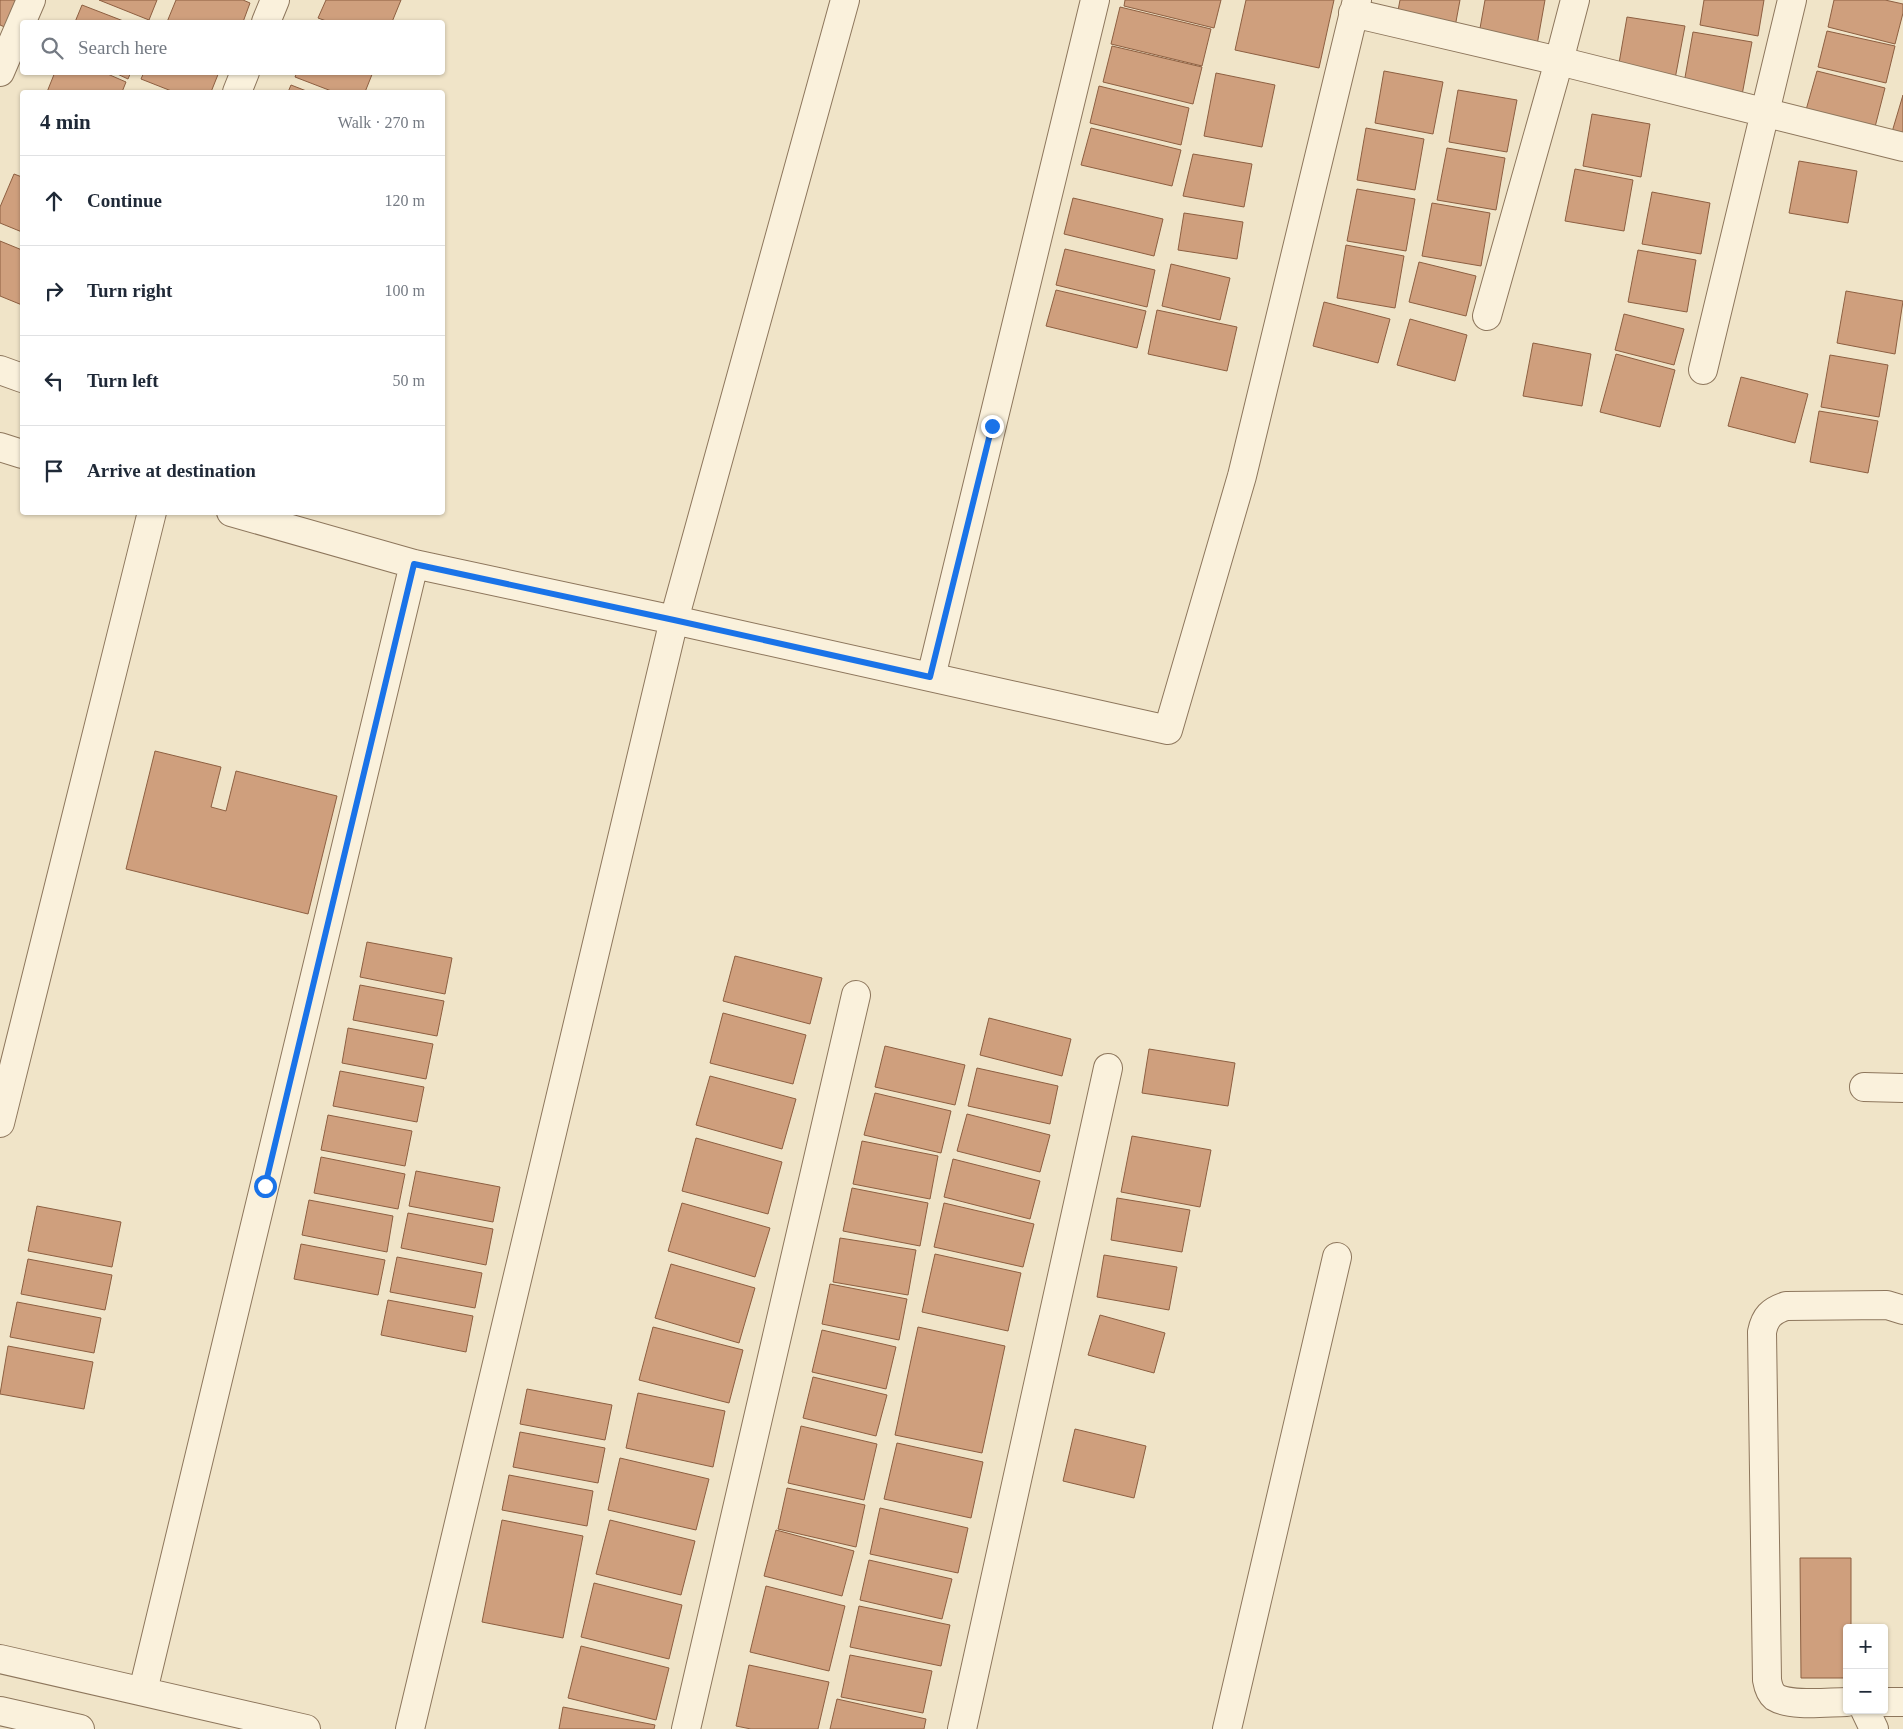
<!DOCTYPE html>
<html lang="en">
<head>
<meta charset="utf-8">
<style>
  body { margin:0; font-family:Georgia,serif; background:#f2f2f3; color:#1f2937 }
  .controls { position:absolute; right:15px; bottom:15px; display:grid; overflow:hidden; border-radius:5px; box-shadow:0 1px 4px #0004 }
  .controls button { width:45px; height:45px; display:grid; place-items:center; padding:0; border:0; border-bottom:1px solid #e0e1e3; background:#fff; color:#1f2937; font:25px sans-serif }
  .stop { position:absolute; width:15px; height:15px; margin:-11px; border:4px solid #1a73e8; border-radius:50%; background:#fff }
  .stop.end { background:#1a73e8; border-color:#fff; box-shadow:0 1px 5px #0008 }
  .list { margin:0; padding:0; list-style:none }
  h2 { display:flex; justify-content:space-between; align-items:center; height:65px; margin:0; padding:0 20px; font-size:21px }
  h2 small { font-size:16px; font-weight:400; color:#747a83 }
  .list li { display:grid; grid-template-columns:32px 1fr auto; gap:15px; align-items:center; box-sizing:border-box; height:90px; padding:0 20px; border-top:1px solid #e0e1e3 }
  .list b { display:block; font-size:19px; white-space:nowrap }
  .list em { font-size:16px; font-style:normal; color:#747a83 }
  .icon { flex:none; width:28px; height:28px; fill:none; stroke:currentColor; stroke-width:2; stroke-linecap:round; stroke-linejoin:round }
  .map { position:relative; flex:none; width:1903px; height:1729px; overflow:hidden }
  .search { position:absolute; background:#fff; box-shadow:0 1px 4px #0004; left:20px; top:20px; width:425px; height:55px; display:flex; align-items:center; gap:12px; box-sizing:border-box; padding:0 18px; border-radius:5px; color:#747a83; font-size:19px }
  .panel { position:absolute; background:#fff; box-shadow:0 1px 4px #0004; left:20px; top:90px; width:425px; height:425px; border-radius:5px }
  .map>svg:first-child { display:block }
</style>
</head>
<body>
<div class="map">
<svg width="1903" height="1729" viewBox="0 0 1903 1729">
  <rect width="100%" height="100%" fill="#f0e4c8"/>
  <path fill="#cf9f7d" stroke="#8d5f41" d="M 0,0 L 18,0 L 7,28 L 0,25 Z
    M 99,0 L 157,0 L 149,20 Z
    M 176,0 L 243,0 L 250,3 L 243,22 L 167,22 Z
    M 326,0 L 401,0 L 392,22 L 329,22 L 318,18 Z
    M 1125,0 L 1221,0 L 1214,28 L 1124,6 Z
    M 1246,0 L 1334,0 L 1319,68 L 1235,50 Z
    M 1400,0 L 1460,0 L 1455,27 L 1397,16 Z
    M 1485,0 L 1545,0 L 1537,45 L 1479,34 Z
    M 1704,0 L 1764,0 L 1758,36 L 1700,25 Z
    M 1834,0 L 1885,0 L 1903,4 L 1903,13 L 1895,44 L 1828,27 Z
    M 82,5 L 126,22 L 75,22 Z
    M 1120,7 L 1211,29 L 1202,66 L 1111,44 Z
    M 1627,17 L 1685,26 L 1675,79 L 1618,69 Z
    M 1827,31 L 1895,46 L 1886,83 L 1818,67 Z
    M 1693,32 L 1752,42 L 1742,95 L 1684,83 Z
    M 1112,46 L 1202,67 L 1193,104 L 1103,82 Z
    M 1384,71 L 1443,82 L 1433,134 L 1375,123 Z
    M 1817,71 L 1885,88 L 1875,127 L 1806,110 Z
    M 55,72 L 103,72 L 126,82 L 122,92 L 47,92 Z
    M 113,72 L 131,72 L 128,79 Z
    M 144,72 L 219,72 L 211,92 L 174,92 L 141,79 Z
    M 297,72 L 373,72 L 365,92 L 334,92 L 295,77 Z
    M 1216,73 L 1275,85 L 1262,147 L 1204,136 Z
    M 291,85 L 309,92 L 288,92 Z
    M 1099,86 L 1189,108 L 1181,145 L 1090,123 Z
    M 1458,90 L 1517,100 L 1507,152 L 1449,142 Z
    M 1903,95 L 1903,135 L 1892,132 Z
    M 1592,114 L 1650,124 L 1641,177 L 1583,166 Z
    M 1091,128 L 1181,150 L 1172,186 L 1081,165 Z
    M 1366,128 L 1424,139 L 1415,190 L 1357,180 Z
    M 1447,148 L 1505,158 L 1496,210 L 1437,200 Z
    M 1193,154 L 1252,164 L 1244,207 L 1183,196 Z
    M 1799,161 L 1857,171 L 1848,223 L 1789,213 Z
    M 1575,169 L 1633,180 L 1624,231 L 1565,221 Z
    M 14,174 L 22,177 L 22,232 L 0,223 L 0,207 Z
    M 1357,189 L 1415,199 L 1406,251 L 1347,241 Z
    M 1652,192 L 1710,203 L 1701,254 L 1642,244 Z
    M 1073,198 L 1163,219 L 1154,256 L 1064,234 Z
    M 1432,203 L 1490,213 L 1481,266 L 1422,256 Z
    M 1184,213 L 1243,222 L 1237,259 L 1178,250 Z
    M 0,241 L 22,250 L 22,305 L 0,296 Z
    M 1346,245 L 1404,256 L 1395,308 L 1337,298 Z
    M 1065,249 L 1155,270 L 1147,307 L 1056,285 Z
    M 1638,250 L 1696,260 L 1687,312 L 1628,302 Z
    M 1419,262 L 1476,276 L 1466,316 L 1409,302 Z
    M 1171,264 L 1230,278 L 1220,320 L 1162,306 Z
    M 1056,290 L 1146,311 L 1137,348 L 1046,326 Z
    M 1846,291 L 1903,301 L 1895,354 L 1837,343 Z
    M 1324,302 L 1390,319 L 1378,363 L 1313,346 Z
    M 1157,310 L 1237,327 L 1227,371 L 1148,354 Z
    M 1624,314 L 1684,329 L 1674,365 L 1615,350 Z
    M 1410,319 L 1467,335 L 1455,381 L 1397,365 Z
    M 1533,343 L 1591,354 L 1582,406 L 1523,396 Z
    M 1616,354 L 1675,370 L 1660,427 L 1600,412 Z
    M 1830,355 L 1888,365 L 1879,417 L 1821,407 Z
    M 1741,377 L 1808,394 L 1795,443 L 1728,426 Z
    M 1819,411 L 1878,421 L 1868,473 L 1810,462 Z
    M 155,751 L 221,767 L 211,807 L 226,811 L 236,771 L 337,796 L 308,914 L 126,869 Z
    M 367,942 L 452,958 L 445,994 L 360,977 Z
    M 735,956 L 822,978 L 810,1024 L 723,1001 Z
    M 360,985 L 444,1001 L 437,1036 L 353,1020 Z
    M 723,1013 L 806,1035 L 793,1084 L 710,1063 Z
    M 989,1018 L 1071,1039 L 1062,1076 L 980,1055 Z
    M 348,1028 L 433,1044 L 426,1079 L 342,1063 Z
    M 885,1046 L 965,1065 L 955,1105 L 875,1087 Z
    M 1149,1049 L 1235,1063 L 1228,1106 L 1142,1093 Z
    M 977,1068 L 1058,1086 L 1050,1124 L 968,1106 Z
    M 340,1071 L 424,1087 L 417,1122 L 333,1106 Z
    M 710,1076 L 796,1099 L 782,1149 L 696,1125 Z
    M 875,1093 L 951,1111 L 941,1153 L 864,1135 Z
    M 967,1114 L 1050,1135 L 1040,1172 L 957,1151 Z
    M 328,1115 L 412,1131 L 405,1166 L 321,1150 Z
    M 1132,1136 L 1211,1150 L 1200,1207 L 1121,1192 Z
    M 696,1138 L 782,1162 L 768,1214 L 682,1191 Z
    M 862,1141 L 938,1156 L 930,1199 L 853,1184 Z
    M 321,1157 L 405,1174 L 398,1209 L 314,1193 Z
    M 953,1159 L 1040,1181 L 1030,1219 L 944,1197 Z
    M 416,1171 L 500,1187 L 493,1222 L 409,1206 Z
    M 852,1188 L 928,1203 L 920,1246 L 843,1231 Z
    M 1117,1198 L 1190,1210 L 1182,1252 L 1111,1240 Z
    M 309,1200 L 393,1216 L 387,1252 L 302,1235 Z
    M 682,1203 L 770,1228 L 755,1277 L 668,1251 Z
    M 944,1203 L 1034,1224 L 1023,1267 L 934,1247 Z
    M 37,1206 L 121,1222 L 112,1267 L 28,1251 Z
    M 408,1213 L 493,1229 L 486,1265 L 401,1248 Z
    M 840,1238 L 916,1250 L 908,1295 L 833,1282 Z
    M 301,1244 L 385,1260 L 378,1295 L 294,1279 Z
    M 935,1254 L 1021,1273 L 1008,1331 L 922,1312 Z
    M 1104,1255 L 1177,1267 L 1169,1310 L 1097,1297 Z
    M 397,1257 L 482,1273 L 475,1308 L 390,1292 Z
    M 28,1259 L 112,1275 L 105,1310 L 21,1294 Z
    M 671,1264 L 755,1288 L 739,1343 L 655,1318 Z
    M 830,1284 L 907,1299 L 899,1340 L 822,1324 Z
    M 388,1300 L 473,1316 L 466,1352 L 381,1335 Z
    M 17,1302 L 101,1318 L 94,1353 L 10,1337 Z
    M 1100,1315 L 1165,1333 L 1154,1373 L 1088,1355 Z
    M 653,1327 L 743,1350 L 729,1403 L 639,1380 Z
    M 918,1327 L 1005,1346 L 982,1453 L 895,1435 Z
    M 822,1330 L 896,1347 L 886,1389 L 812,1372 Z
    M 8,1346 L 93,1362 L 84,1409 L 0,1394 Z
    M 813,1377 L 887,1395 L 876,1436 L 803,1418 Z
    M 527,1389 L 612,1405 L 605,1440 L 520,1424 Z
    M 638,1393 L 725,1411 L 713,1467 L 626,1448 Z
    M 801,1426 L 877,1444 L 864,1500 L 788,1483 Z
    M 1075,1429 L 1146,1446 L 1134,1498 L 1063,1481 Z
    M 520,1432 L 605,1448 L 598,1483 L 513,1467 Z
    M 897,1443 L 983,1462 L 971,1518 L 884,1499 Z
    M 620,1458 L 709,1479 L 696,1530 L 608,1510 Z
    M 509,1475 L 593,1491 L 587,1526 L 502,1510 Z
    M 787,1488 L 865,1505 L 856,1547 L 778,1529 Z
    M 880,1508 L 968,1528 L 958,1573 L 870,1554 Z
    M 502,1520 L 583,1536 L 563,1638 L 482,1622 Z
    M 610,1520 L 695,1541 L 681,1595 L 596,1574 Z
    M 776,1530 L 854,1551 L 842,1596 L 764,1576 Z
    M 1800,1558 L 1851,1558 L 1851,1628 L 1847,1628 L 1847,1678 L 1801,1678 Z
    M 869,1560 L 952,1579 L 942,1619 L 860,1600 Z
    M 594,1583 L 682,1605 L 669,1659 L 581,1637 Z
    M 766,1586 L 845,1606 L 829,1671 L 750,1652 Z
    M 859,1606 L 950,1625 L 941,1666 L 850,1647 Z
    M 581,1646 L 669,1668 L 656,1720 L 568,1698 Z
    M 850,1655 L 932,1671 L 923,1713 L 841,1697 Z
    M 749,1665 L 829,1682 L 818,1729 L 751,1729 L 736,1726 Z
    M 837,1699 L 926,1719 L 924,1729 L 830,1729 Z
    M 563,1707 L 655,1725 L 654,1729 L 559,1729 Z"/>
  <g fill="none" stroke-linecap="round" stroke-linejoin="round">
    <g stroke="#8d765c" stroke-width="30">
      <path id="minor" d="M 1353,13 L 1559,61 L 1903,147
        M 266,22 L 275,0
        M 0,72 L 31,0
        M 237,92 L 245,72
        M 1487,316 L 1559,61 L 1575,0
        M 0,370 L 22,378
        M 1703,370 L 1792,0
        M 0,447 L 22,454
        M 231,512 L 414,564 L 674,620 L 1168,730 L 1242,476 L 1357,0
        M 931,677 L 1095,0
        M 1864,1087 L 1903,1088
        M 0,1123 L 152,512
        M 0,1659 L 306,1729
        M 143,1691 L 414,564
        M 1847,1702 C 1828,1702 1791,1707 1775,1697 C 1770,1693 1768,1686 1767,1680 L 1762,1332 C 1765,1317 1771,1311 1786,1306 L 1887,1305 L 1903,1310
        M 1884,1702 L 1903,1702
        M 1865,1710 L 1874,1729
        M 0,1711 L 80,1729
        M 410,1729 L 674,620 L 845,0
        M 686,1729 L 856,995
        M 962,1729 L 1108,1068
        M 1227,1729 L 1337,1257"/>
    </g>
    <use href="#minor" stroke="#faf1dc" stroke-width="28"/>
  </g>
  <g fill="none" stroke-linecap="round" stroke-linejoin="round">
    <path stroke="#1a73e8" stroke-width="6" d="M 265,1186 L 414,564 L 674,620 L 930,677 L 992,426"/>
  </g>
</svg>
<div class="controls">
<button>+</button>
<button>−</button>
</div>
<div class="stop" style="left:265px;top:1186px"></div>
<div class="stop end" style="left:992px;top:426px"></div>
<div class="search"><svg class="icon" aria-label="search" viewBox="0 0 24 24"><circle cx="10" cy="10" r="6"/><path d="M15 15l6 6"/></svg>Search here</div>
<section class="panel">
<h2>4 min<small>Walk · 270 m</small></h2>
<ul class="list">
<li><svg class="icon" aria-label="ahead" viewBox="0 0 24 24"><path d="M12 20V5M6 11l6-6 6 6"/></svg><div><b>Continue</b></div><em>120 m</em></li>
<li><svg class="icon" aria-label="right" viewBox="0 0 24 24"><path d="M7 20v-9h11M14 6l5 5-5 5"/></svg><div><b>Turn right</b></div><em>100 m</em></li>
<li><svg class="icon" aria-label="left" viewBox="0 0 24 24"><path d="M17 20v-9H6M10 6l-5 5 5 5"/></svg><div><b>Turn left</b></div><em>50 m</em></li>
<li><svg class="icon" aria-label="arrive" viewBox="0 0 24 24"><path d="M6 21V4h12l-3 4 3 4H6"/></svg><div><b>Arrive at destination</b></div></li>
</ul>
</section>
</div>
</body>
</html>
